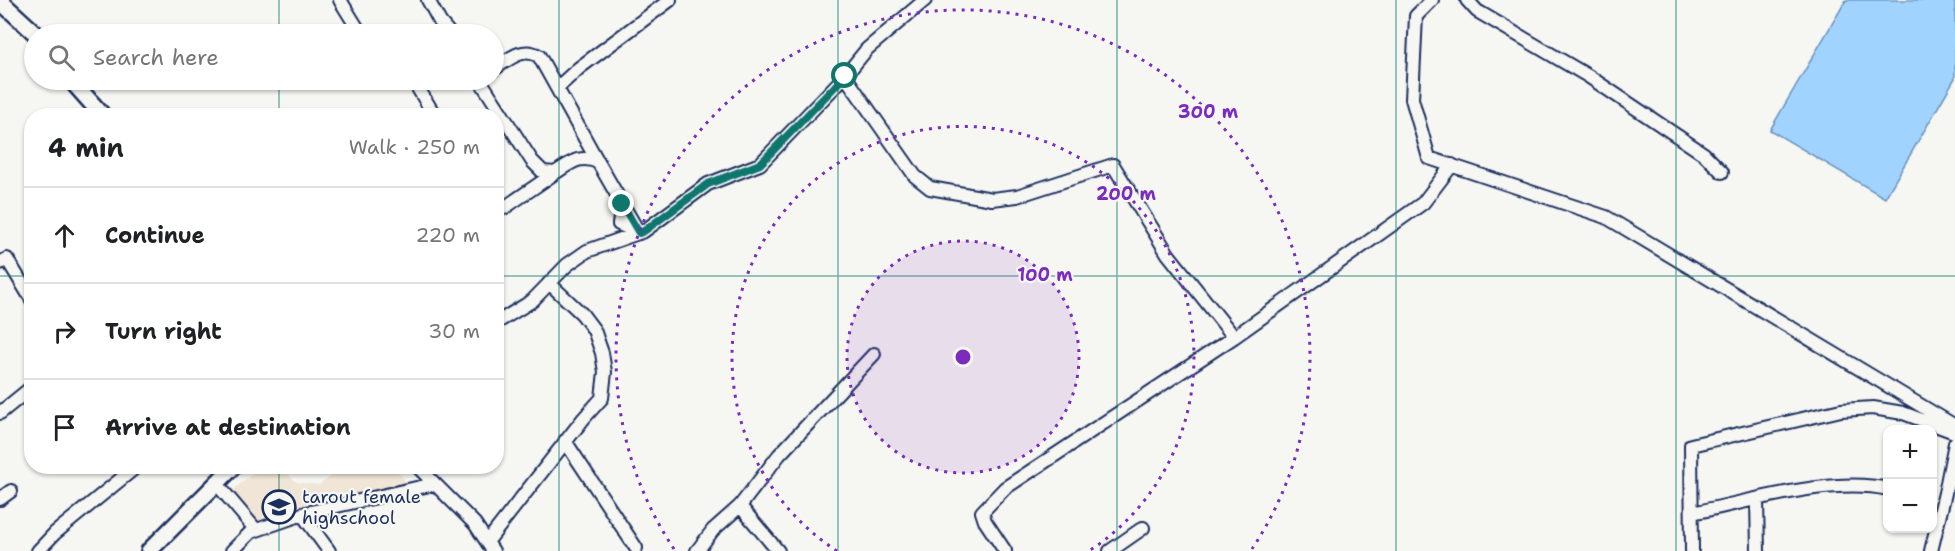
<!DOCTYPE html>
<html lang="en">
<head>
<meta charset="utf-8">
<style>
  body { margin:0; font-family:"Shantell Sans",sans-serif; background:#f2f2f2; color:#202124 }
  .controls { position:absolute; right:18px; bottom:18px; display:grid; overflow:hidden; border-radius:12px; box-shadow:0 2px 4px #0004 }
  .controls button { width:54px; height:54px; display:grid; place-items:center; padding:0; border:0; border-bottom:2px solid #e0e0e0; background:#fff; color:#202124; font:30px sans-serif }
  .stop { position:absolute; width:18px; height:18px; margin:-14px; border:4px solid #0f766e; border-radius:50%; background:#fff }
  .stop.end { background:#0f766e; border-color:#fff; box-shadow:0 2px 6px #0008 }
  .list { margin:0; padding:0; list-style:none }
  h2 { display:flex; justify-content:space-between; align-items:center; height:78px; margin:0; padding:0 24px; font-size:26px }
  h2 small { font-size:20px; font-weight:400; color:#757577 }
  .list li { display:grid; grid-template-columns:39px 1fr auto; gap:18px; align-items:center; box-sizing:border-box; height:96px; padding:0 24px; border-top:2px solid #e0e0e0 }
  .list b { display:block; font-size:22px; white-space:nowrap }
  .list em { font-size:20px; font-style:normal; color:#757577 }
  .icon { flex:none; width:33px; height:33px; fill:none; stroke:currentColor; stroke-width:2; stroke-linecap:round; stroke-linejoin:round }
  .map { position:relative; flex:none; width:1955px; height:551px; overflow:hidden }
  .search { position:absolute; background:#fff; box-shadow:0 2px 4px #0004; left:24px; top:24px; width:480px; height:66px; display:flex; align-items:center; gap:15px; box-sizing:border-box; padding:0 21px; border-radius:33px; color:#757577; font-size:22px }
  .panel { position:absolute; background:#fff; box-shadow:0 2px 4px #0004; left:24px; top:108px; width:480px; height:366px; border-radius:24px }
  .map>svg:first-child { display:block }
</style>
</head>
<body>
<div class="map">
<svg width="1955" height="551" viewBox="0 0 1955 551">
  <rect width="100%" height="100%" fill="#f6f6f2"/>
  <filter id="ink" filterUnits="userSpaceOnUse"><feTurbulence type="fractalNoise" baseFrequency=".0167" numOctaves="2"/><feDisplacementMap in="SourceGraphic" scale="12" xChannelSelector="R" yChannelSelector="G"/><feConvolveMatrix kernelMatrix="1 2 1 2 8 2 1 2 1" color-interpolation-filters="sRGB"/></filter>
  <g filter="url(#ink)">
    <path fill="#f0e5d6" d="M 260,467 L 281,467 L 296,482 L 319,485 L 344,467 L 394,467 L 406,482 L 256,522 L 232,491 Z"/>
    <path fill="#a0d4fe" stroke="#6b92be" stroke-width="1.5" d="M 1846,0 L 1950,0 L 1955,3 L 1955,78 L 1885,198 L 1770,130 Z"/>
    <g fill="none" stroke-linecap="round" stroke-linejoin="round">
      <g stroke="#1b2f5e" stroke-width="16">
        <path id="minor" d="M 340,0 L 361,34
          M 428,0 L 440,22 L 450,34
          M 1432,0 L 1416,16 L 1412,99 L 1429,158 L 1606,217 L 1955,426
          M 1467,0 L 1477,11 L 1588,76 L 1704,154 L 1722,172
          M 494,69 C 508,60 522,46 539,56 L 598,162
          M 845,76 L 915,176 L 930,188 L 992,199 L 1017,196 L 1113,165 L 1168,254 L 1234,337 L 1423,203 L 1452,165
          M 413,80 L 435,116
          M 480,80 L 532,161 L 543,172 L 555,173 C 571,163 579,154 598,162 L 639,233
          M 557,88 L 579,68 L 670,0
          M 622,204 L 619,224 L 639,233
          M 496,207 L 504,208 L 555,173
          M 0,263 L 7,259 L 32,300
          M 496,323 L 532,301 L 567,265 L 587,251 L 644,231 L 708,184 L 760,164 L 845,76 L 867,49 L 925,0
          M 0,413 L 32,387
          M 565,441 L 636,548
          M 417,466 L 475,524 L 493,551
          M 217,484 L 256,530
          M 0,499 L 11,491
          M 1757,500 L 1758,551
          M 740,506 L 778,551
          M 1692,513 C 1749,502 1831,476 1888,489
          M 302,514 L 329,551
          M 487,542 L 584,418 L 602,398 L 605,372 L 602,353 L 594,330 L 582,314 L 549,283
          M 38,551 L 55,533 L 137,466
          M 232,551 L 251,532 L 306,513 L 434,484
          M 697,551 L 713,530 L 740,506 L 779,455 L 874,354
          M 1005,551 L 985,521 L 982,512 L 1005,488 L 1234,337
          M 1110,551 L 1143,528
          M 1692,551 L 1691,445 L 1841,410 L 1873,408 L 1903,413 L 1954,432
          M 1931,551 L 1945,493 L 1955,443"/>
      </g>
      <g stroke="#1b2f5e" stroke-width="20">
        <path id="major" d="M 0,1 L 36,34
          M 71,80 L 103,116
          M 149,551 L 234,466"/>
      </g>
      <use href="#minor" stroke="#f6f6f2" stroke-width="12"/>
      <use href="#major" stroke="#f6f6f2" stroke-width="15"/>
    </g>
  </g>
  <g fill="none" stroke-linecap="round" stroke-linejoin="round" filter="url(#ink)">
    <path stroke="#0f766e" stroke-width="8" d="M 622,204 L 639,233 L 644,231 L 708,184 L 760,164 L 845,76"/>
  </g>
  <path fill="none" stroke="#0f766e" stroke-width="1.5" stroke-opacity="0.55" d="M 279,0 L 279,34M 559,0 L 559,551M 838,0 L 838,551M 1117,0 L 1117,551M 1396,0 L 1396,551M 1676,0 L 1676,551M 279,80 L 279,116M 0,276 L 32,276M 496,276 L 1955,276M 279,466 L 279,551"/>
  <circle cx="963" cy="357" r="116" fill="#7b2cbf" fill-opacity=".12"/>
  <g fill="none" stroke="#7b2cbf" stroke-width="3" stroke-dasharray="3 6">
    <circle cx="963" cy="357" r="116"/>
    <path d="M837 551A231 231 0 1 1 1089 551"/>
    <path d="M674 549A347 347 0 1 1 1252 549"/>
  </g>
  <defs>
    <g id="school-ring" transform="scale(1.725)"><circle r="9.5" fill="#f6f6f2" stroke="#1b2f5e" stroke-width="1.5"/><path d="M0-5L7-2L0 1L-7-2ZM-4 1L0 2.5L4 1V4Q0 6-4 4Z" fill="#1b2f5e"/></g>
  </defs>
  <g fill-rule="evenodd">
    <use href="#school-ring" x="279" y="507"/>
  </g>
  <g text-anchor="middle" stroke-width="4.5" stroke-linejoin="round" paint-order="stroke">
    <g font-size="18" fill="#1b2f5e" stroke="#f6f6f2" text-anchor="start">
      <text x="302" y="503">tarout female<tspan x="302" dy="21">highschool</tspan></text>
    </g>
  </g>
  <circle cx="963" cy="357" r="9" fill="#7b2cbf" stroke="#f6f6f2" stroke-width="3"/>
  <g font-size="18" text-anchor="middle" font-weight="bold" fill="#7b2cbf" stroke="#f6f6f2" stroke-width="4.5" stroke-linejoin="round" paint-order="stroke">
    <text x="1208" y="118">300 m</text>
    <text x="1126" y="200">200 m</text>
    <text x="1045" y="281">100 m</text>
  </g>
</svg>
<div class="controls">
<button>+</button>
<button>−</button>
</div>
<div class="stop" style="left:845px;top:76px"></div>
<div class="stop end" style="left:622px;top:204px"></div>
<div class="search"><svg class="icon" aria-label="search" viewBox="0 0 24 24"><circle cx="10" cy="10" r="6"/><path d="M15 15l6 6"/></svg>Search here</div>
<section class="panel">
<h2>4 min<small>Walk · 250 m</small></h2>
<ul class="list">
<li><svg class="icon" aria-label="ahead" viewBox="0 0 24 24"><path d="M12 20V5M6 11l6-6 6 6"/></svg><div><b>Continue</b></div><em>220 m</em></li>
<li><svg class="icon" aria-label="right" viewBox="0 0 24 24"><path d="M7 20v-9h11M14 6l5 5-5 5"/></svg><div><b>Turn right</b></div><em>30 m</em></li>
<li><svg class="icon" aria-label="arrive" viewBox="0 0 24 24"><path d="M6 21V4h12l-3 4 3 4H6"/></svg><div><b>Arrive at destination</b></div></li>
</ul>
</section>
</div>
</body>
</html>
